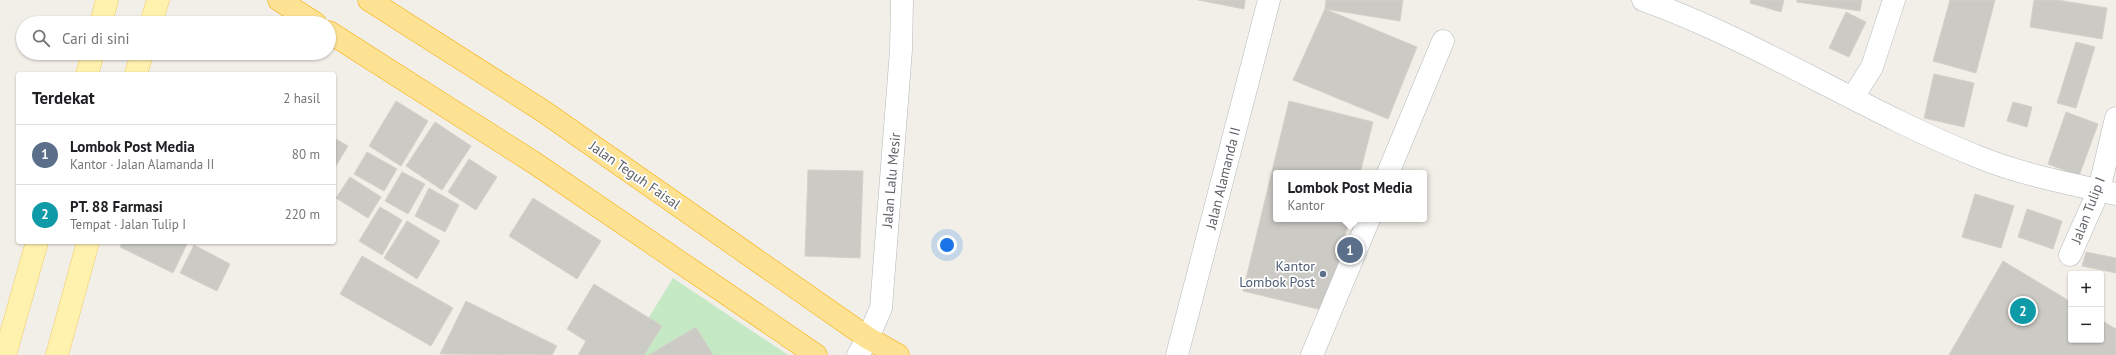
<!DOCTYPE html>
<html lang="id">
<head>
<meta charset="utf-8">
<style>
  body { margin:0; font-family:"PT Sans",sans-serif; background:#f6f6f6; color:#202124 }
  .controls { position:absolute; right:12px; bottom:12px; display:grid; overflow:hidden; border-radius:4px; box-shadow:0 1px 3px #0004 }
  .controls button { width:36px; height:36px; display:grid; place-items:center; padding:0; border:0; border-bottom:1px solid #e0e0e0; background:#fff; color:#202124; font:20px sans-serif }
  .you { position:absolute; left:947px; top:245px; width:14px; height:14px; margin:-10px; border:3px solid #fff; border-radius:50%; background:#1a73e8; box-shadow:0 0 0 6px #1a73e833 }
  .badge { display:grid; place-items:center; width:26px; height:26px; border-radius:50%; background:#ea4335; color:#fff; font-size:13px; font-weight:700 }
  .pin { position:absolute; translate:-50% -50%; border:2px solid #fff; box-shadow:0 1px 4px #0006 }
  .popup { position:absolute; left:1273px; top:170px; width:154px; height:52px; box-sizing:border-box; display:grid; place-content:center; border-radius:4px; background:#fff; filter:drop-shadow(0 1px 3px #0005); font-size:13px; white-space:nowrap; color:#757577 }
  .popup b { font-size:15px; color:#202124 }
  .popup::after { content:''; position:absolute; left:50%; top:100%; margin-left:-8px; border:8px solid transparent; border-top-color:#fff }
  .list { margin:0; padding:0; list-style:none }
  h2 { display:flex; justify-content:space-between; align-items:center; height:52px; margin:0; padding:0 16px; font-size:17px }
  h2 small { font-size:13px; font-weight:400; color:#757577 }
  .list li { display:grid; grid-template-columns:26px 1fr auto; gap:12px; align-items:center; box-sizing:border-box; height:60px; padding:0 16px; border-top:1px solid #e0e0e0 }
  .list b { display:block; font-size:15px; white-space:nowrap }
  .list p { margin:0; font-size:13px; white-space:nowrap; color:#757577 }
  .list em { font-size:13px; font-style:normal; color:#757577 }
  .icon { flex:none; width:22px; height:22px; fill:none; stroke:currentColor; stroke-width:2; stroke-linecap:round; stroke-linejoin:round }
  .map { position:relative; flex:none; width:2116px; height:355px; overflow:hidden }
  .search { position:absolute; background:#fff; box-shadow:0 1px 3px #0004; left:16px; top:16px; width:320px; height:44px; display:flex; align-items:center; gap:10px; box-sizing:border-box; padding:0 14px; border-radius:22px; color:#757577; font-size:15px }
  .panel { position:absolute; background:#fff; box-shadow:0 1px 3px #0004; left:16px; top:72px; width:320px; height:172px; border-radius:4px }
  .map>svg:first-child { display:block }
</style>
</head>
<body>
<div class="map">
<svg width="2116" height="355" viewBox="0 0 2116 355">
  <rect width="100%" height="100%" fill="#f1efe8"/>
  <path fill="#c5e8c5" d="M 673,278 L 788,355 L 626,355 Z"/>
  <path fill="#cccac5" stroke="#d6d1c6" d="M 1198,0 L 1245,0 L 1244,9 Z
    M 1326,0 L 1403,0 L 1400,21 L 1325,9 Z
    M 1751,0 L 1784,0 L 1781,12 L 1750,3 Z
    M 1797,0 L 1862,0 L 1860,11 L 1797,2 Z
    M 1950,0 L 1995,0 L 1976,73 L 1933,61 Z
    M 2034,0 L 2057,0 L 2107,8 L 2102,39 L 2030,27 Z
    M 1325,9 L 1417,47 L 1388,119 L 1293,80 Z
    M 1846,12 L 1866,22 L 1849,57 L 1829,48 Z
    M 2076,42 L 2095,47 L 2076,108 L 2057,103 Z
    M 1934,74 L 1974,83 L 1964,127 L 1924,118 Z
    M 396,101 L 428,121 L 401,166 L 369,146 Z
    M 1289,101 L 1373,122 L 1360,173 L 1276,173 L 1276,219 L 1349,219 L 1326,311 L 1243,291 Z
    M 2013,102 L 2032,107 L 2027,127 L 2007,121 Z
    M 2066,112 L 2098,124 L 2079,176 L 2048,164 Z
    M 435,122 L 471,146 L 442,190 L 406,166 Z
    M 334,138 L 348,146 L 334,169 Z
    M 367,152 L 397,169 L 384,191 L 354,174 Z
    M 469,159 L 497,177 L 476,210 L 448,192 Z
    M 808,170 L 863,171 L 860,258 L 805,256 Z
    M 402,172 L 425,184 L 408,214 L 385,201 Z
    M 350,177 L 381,197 L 368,218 L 336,198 Z
    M 429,188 L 459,205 L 445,232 L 415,216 Z
    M 1975,194 L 2014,206 L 2001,248 L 1962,237 Z
    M 533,198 L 601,241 L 577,279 L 509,236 Z
    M 380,207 L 402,220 L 382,255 L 359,241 Z
    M 2027,209 L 2062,221 L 2053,249 L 2018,237 Z
    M 407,221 L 440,241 L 417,279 L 384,258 Z
    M 123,242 L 188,242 L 173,273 L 120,247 Z
    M 194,245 L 230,264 L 217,291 L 180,273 Z
    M 2086,252 L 2116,258 L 2116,273 L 2082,266 Z
    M 362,256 L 453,308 L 431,346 L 340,294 Z
    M 2003,261 L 2071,302 L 2071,340 L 2101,340 L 2101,320 L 2116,329 L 2116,355 L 1949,355 Z
    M 594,284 L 662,326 L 644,355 L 578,355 L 586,341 L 567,329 Z
    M 466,301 L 557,346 L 552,355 L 440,354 Z
    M 696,327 L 713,355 L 649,355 Z"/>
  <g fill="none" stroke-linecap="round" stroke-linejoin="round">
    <g stroke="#b5b8bc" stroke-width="23">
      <path id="minor" d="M 1643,0 C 1759,42 1862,110 1976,156 C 2019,174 2070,184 2116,194
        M 1853,97 L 1872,67 L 1894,0
        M 1388,173 L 1443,41
        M 2070,255 L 2099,190 L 2116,118
        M 858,355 L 868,338 L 881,308 L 901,50 L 902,0
        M 1177,355 L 1269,0
        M 1312,355 L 1369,219"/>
    </g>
    <g stroke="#f2c960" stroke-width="23">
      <path id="major" d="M 101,23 L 107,0
        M 151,23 L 158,0
        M 87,74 L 93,53
        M 136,74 L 142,53
        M 5,355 L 37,242
        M 57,355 L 88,242"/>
    </g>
    <g stroke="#f9ab00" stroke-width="23">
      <path id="highway" d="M 279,0 L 315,23
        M 369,0 L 543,111 L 868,338 L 898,355
        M 329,32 L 536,164 L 816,355"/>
    </g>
    <use href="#minor" stroke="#fff" stroke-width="22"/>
    <use href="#major" stroke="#fff2af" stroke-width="22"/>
    <use href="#highway" stroke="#fde293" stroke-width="22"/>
  </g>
  <circle fill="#5c6f8a" stroke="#fff" stroke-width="1.5" cx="1323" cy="274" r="4"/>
  <g text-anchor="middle" stroke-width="3.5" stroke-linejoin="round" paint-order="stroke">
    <g font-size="14" fill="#5f6368" stroke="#fff">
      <text transform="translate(635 175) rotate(35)" y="5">Jalan Teguh Faisal</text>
      <text transform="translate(1223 178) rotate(-76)" y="5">Jalan Alamanda II</text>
      <text transform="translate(891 180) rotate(-85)" y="5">Jalan Lalu Mesir</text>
      <text transform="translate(2088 210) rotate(-69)" y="5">Jalan Tulip I</text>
    </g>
    <g font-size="14" fill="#4e5e75" stroke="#fff" text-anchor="end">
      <text x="1315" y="271">Kantor<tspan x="1315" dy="16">Lombok Post</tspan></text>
    </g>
  </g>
</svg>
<div class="controls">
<button>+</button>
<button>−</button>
</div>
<div class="you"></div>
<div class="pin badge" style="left:1350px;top:250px;background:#5c6f8a">1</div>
<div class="popup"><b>Lombok Post Media</b>Kantor</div>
<div class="pin badge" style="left:2023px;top:311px;background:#0f9aa8">2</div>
<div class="search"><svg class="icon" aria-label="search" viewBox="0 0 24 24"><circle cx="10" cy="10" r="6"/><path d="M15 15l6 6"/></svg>Cari di sini</div>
<section class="panel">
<h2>Terdekat<small>2 hasil</small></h2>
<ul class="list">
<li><span class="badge" style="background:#5c6f8a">1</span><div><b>Lombok Post Media</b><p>Kantor · Jalan Alamanda II</p></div><em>80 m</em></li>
<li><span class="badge" style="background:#0f9aa8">2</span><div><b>PT. 88 Farmasi</b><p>Tempat · Jalan Tulip I</p></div><em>220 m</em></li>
</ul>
</section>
</div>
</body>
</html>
